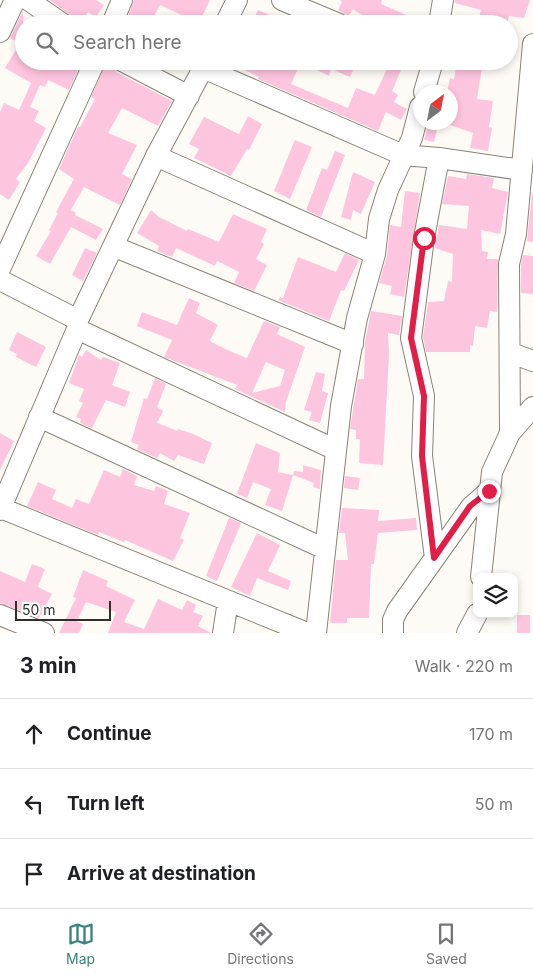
<!DOCTYPE html>
<html lang="en">
<head>
<meta charset="utf-8">
<style>
  body { margin:0; font-family:Inter,sans-serif; background:#f2f2f2; color:#202124 }
  .controls { position:absolute; right:15px; bottom:15px; display:grid; overflow:hidden; border-radius:10px; box-shadow:0 2px 8px #0003 }
  .controls button { width:45px; height:45px; display:grid; place-items:center; padding:0; border:0; border-bottom:1px solid #e0e0e0; background:#fff; color:#202124; font:25px sans-serif }
  .compass { position:absolute; left:413px; top:85px; width:45px; height:45px; border-radius:50%; background:#fff; box-shadow:0 2px 8px #0003; rotate:32deg }
  .scale { position:absolute; left:15px; bottom:12px; width:96px; box-sizing:border-box; padding-left:5px; border:2px solid #312e29; border-top:0; font-size:14px; line-height:18px; white-space:nowrap; color:#312e29; -webkit-text-stroke:4px #fff; paint-order:stroke }
  .stop { position:absolute; width:15px; height:15px; margin:-11px; border:4px solid #e11d48; border-radius:50%; background:#fff }
  .stop.end { background:#e11d48; border-color:#fff; box-shadow:0 1px 5px #0008 }
  .list { margin:0; padding:0; list-style:none }
  h2 { display:flex; justify-content:space-between; align-items:center; height:65px; margin:0; padding:0 20px; font-size:21px }
  h2 small { font-size:16px; font-weight:400; color:#757577 }
  .list li { display:grid; grid-template-columns:32px 1fr auto; gap:15px; align-items:center; box-sizing:border-box; height:70px; padding:0 20px; border-top:1px solid #e0e0e0 }
  .list b { display:block; font-size:19px; white-space:nowrap }
  .list em { font-size:16px; font-style:normal; color:#757577 }
  .icon { flex:none; width:28px; height:28px; fill:none; stroke:currentColor; stroke-width:2; stroke-linecap:round; stroke-linejoin:round }
  .map { position:relative; flex:none; width:533px; height:633px; overflow:hidden }
  .search { position:absolute; background:#fff; box-shadow:0 2px 8px #0003; left:15px; right:15px; top:15px; height:55px; display:flex; align-items:center; gap:12px; box-sizing:border-box; padding:0 18px; border-radius:28px; color:#757577; font-size:19px }
  .sheet { height:275px; background:#fff }
  nav { display:flex; justify-content:space-around; align-items:center; box-sizing:border-box; height:70px; border-top:1px solid #e0e0e0; background:#fff; font-size:14px; color:#757577 }
  nav a { display:grid; justify-items:center; gap:2px }
  nav .on { color:#3a827f }
  .map>svg:first-child { display:block }
</style>
</head>
<body>
<div class="map">
<svg width="533" height="633" viewBox="0 0 533 633">
  <rect width="100%" height="100%" fill="#fefbf6"/>
  <path fill="#fdc5de" fill-rule="evenodd" d="M 49,0 L 96,0 L 104,5 L 96,17 L 88,12 L 81,23 Z
    M 134,0 L 210,0 L 199,23 L 160,5 L 150,24 L 136,24 L 127,19 Z
    M 340,0 L 382,0 L 381,4 L 427,24 L 375,24 L 353,9 L 349,16 L 338,10 L 342,2 Z
    M 455,0 L 530,0 L 524,18 L 509,16 L 507,24 L 477,24 L 481,10 L 455,3 Z
    M 258,10 L 291,24 L 252,24 Z
    M 23,11 L 24,61 L 82,61 L 69,90 L 48,80 L 45,87 L 40,85 L 30,107 L 39,111 L 34,121 L 46,128 L 28,163 L 16,179 L 20,182 L 9,200 L 0,194 L 0,112 L 4,103 L 19,110 L 31,83 L 5,68 L 20,43 L 10,38 Z
    M 107,61 L 110,61 L 116,72 L 172,101 L 158,126 L 122,108 L 108,133 L 137,145 L 122,174 L 132,179 L 120,205 L 84,187 L 71,210 L 76,213 L 75,215 L 103,229 L 96,240 L 71,227 L 50,264 L 36,256 L 51,231 L 49,230 L 58,213 L 56,212 L 74,179 L 59,169 L 78,127 L 80,127 L 95,99 L 91,97 Z
    M 250,61 L 357,61 L 350,77 L 331,69 L 329,76 L 301,62 L 291,84 L 348,108 L 356,88 L 375,95 L 389,64 L 401,70 L 392,91 L 398,95 L 394,102 L 407,109 L 401,120 L 386,112 L 378,131 L 258,79 L 259,77 L 245,70 Z
    M 457,61 L 483,61 L 477,99 L 493,101 L 489,127 L 492,128 L 488,151 L 470,148 L 473,133 L 450,125 L 450,92 L 447,92 L 450,78 L 454,79 Z
    M 248,116 L 262,124 L 249,150 L 247,149 L 231,176 L 194,158 L 199,149 L 189,144 L 204,117 L 239,134 Z
    M 429,122 L 439,122 L 434,142 L 424,140 Z
    M 295,140 L 312,147 L 290,199 L 274,191 Z
    M 335,151 L 345,155 L 321,217 L 306,210 L 322,168 L 327,170 Z
    M 353,172 L 375,182 L 361,214 L 353,210 L 351,220 L 341,217 Z
    M 467,174 L 494,178 L 492,188 L 508,192 L 500,234 L 481,230 L 482,251 L 488,252 L 487,259 L 498,259 L 497,312 L 490,311 L 487,328 L 475,326 L 473,346 L 470,345 L 470,352 L 426,352 L 423,337 L 428,302 L 444,301 L 448,281 L 452,282 L 453,254 L 435,248 L 439,225 L 467,229 L 469,206 L 442,204 L 448,176 L 466,179 Z
    M 405,191 L 420,193 L 404,297 L 390,294 L 392,286 L 379,283 L 387,256 L 390,225 L 401,227 Z
    M 532,193 L 533,193 L 533,242 L 527,241 Z
    M 151,210 L 159,217 L 187,231 L 188,229 L 219,242 L 233,214 L 267,229 L 261,242 L 264,244 L 256,259 L 267,265 L 254,291 L 234,283 L 239,272 L 217,261 L 215,266 L 176,248 L 172,257 L 157,251 L 159,246 L 137,233 Z
    M 85,248 L 97,253 L 83,281 L 72,275 Z
    M 345,253 L 359,260 L 344,291 L 341,290 L 329,321 L 278,300 L 280,297 L 283,298 L 298,257 L 336,272 Z
    M 523,255 L 533,256 L 533,294 L 521,293 L 521,265 Z
    M 189,298 L 200,303 L 196,313 L 218,325 L 210,340 L 211,342 L 230,351 L 247,358 L 264,321 L 280,327 L 277,334 L 305,347 L 286,402 L 285,412 L 235,389 L 237,385 L 164,357 L 172,340 L 137,326 L 142,312 L 177,325 ZM 266,362 L 285,370 L 280,386 L 252,393 Z
    M 371,311 L 402,316 L 399,335 L 388,333 L 389,354 L 383,465 L 359,463 L 360,439 L 356,439 L 356,430 L 350,429 L 358,379 L 364,379 L 365,342 Z
    M 17,332 L 46,347 L 36,367 L 16,357 L 17,354 L 9,350 Z
    M 86,350 L 101,360 L 103,357 L 120,363 L 112,385 L 130,392 L 125,407 L 106,400 L 92,428 L 80,423 L 81,419 L 76,417 L 83,403 L 79,401 L 84,389 L 69,383 L 79,355 L 82,357 Z
    M 316,372 L 325,374 L 322,391 L 328,393 L 320,423 L 309,420 L 312,412 L 304,410 Z
    M 155,378 L 166,384 L 157,407 L 163,411 L 157,423 L 178,431 L 178,429 L 193,434 L 212,443 L 204,464 L 178,455 L 174,461 L 160,453 L 157,458 L 137,449 L 139,445 L 131,442 L 144,398 L 147,399 Z
    M 0,433 L 14,441 L 0,470 Z
    M 256,443 L 280,453 L 278,472 L 293,475 L 294,471 L 303,472 L 303,465 L 321,470 L 320,489 L 313,487 L 314,483 L 293,475 L 282,511 L 265,505 L 271,489 L 253,482 L 247,498 L 237,494 Z
    M 123,469 L 137,476 L 134,485 L 154,491 L 156,486 L 168,491 L 164,504 L 190,513 L 180,538 L 184,540 L 173,561 L 125,540 L 124,542 L 99,532 L 98,535 L 27,506 L 38,482 L 56,490 L 52,499 L 72,508 L 76,499 L 89,504 L 104,470 L 120,477 Z
    M 345,476 L 360,478 L 358,490 L 344,488 Z
    M 342,508 L 379,510 L 378,521 L 416,518 L 417,530 L 378,533 L 374,564 L 371,564 L 369,618 L 347,618 L 347,623 L 330,623 L 336,560 L 348,560 L 345,533 L 339,533 Z
    M 229,518 L 241,523 L 217,581 L 206,576 Z
    M 257,533 L 280,545 L 268,571 L 291,581 L 288,590 L 257,578 L 250,596 L 231,587 Z
    M 32,564 L 45,569 L 38,587 L 52,594 L 39,618 L 0,603 L 0,571 L 25,582 Z
    M 83,570 L 108,581 L 106,586 L 135,600 L 124,622 L 144,629 L 158,599 L 182,610 L 187,600 L 196,605 L 193,612 L 203,616 L 198,626 L 211,633 L 108,633 L 116,612 L 86,602 L 77,621 L 83,624 L 79,633 L 59,633 L 76,598 L 73,597 Z
    M 517,615 L 530,615 L 530,633 L 517,633 Z"/>
  <g fill="none" stroke-linecap="round" stroke-linejoin="round">
    <g stroke="#8b8378" stroke-width="22">
      <path id="minor" d="M 28,0 L 63,24
        M 282,0 L 339,24
        M 112,24 L 122,0
        M 225,24 L 237,0
        M 439,24 L 443,0
        M 0,32 L 15,0
        M 122,61 L 189,96
        M 203,68 L 403,155 L 439,158 L 522,170
        M 424,92 L 433,61
        M 156,156 L 375,254
        M 115,247 L 353,344
        M 0,269 L 95,61
        M 0,280 L 78,320
        M 77,329 L 336,450
        M 511,353 L 533,361
        M 39,417 L 325,549
        M 510,433 L 533,407
        M 1,508 L 307,633
        M 0,510 L 77,329 L 78,320 L 156,156 L 207,61
        M 435,558 L 422,456 L 424,396 L 411,338 L 424,238 L 439,158
        M 481,577 L 492,472 L 510,433 L 509,264 L 516,234 L 533,44
        M 0,615 L 44,633
        M 223,633 L 228,601
        M 316,633 L 341,406 L 357,318 L 375,254 L 379,219 L 388,190 L 412,138 L 420,107
        M 393,633 L 393,620 L 397,611 L 471,507 L 489,491
        M 467,633 L 477,614"/>
    </g>
    <use href="#minor" stroke="#fff" stroke-width="20"/>
  </g>
  <g fill="none" stroke-linecap="round" stroke-linejoin="round">
    <path stroke="#e11d48" stroke-width="6" d="M 424,238 L 411,338 L 424,396 L 422,456 L 434,558 L 470,506 L 489,491"/>
  </g>
</svg>
<div class="controls">
<button><svg class="icon" aria-label="layers" viewBox="0 0 24 24"><path d="M12 4l9 5-9 5-9-5zM3 14l9 5 9-5"/></svg></button>
</div>
<svg class="compass" viewBox="-18 -18 36 36"><path d="M0-13l5 13h-10z" fill="#e53935"/><path d="M0 13l5-13h-10z" fill="#757577"/></svg>
<div class="scale">50 m</div>
<div class="stop" style="left:424px;top:238px"></div>
<div class="stop end" style="left:489px;top:491px"></div>
<div class="search"><svg class="icon" aria-label="search" viewBox="0 0 24 24"><circle cx="10" cy="10" r="6"/><path d="M15 15l6 6"/></svg>Search here</div>
</div>
<section class="sheet">
<h2>3 min<small>Walk · 220 m</small></h2>
<ul class="list">
<li><svg class="icon" aria-label="ahead" viewBox="0 0 24 24"><path d="M12 20V5M6 11l6-6 6 6"/></svg><div><b>Continue</b></div><em>170 m</em></li>
<li><svg class="icon" aria-label="left" viewBox="0 0 24 24"><path d="M17 20v-9H6M10 6l-5 5 5 5"/></svg><div><b>Turn left</b></div><em>50 m</em></li>
<li><svg class="icon" aria-label="arrive" viewBox="0 0 24 24"><path d="M6 21V4h12l-3 4 3 4H6"/></svg><div><b>Arrive at destination</b></div></li>
</ul>
</section>
<nav>
<a class="on"><svg class="icon" aria-label="map" viewBox="0 0 24 24"><path d="M3 6l6-2 6 2 6-2v14l-6 2-6-2-6 2zM9 4v14M15 6v14"/></svg>Map</a>
<a><svg class="icon" aria-label="directions" viewBox="0 0 24 24"><path d="M12 3l9 9-9 9-9-9zM9 14v-3h6M13 9l2 2-2 2"/></svg>Directions</a>
<a><svg class="icon" aria-label="saved" viewBox="0 0 24 24"><path d="M7 4h10v16l-5-4-5 4z"/></svg>Saved</a>
</nav>
</body>
</html>
